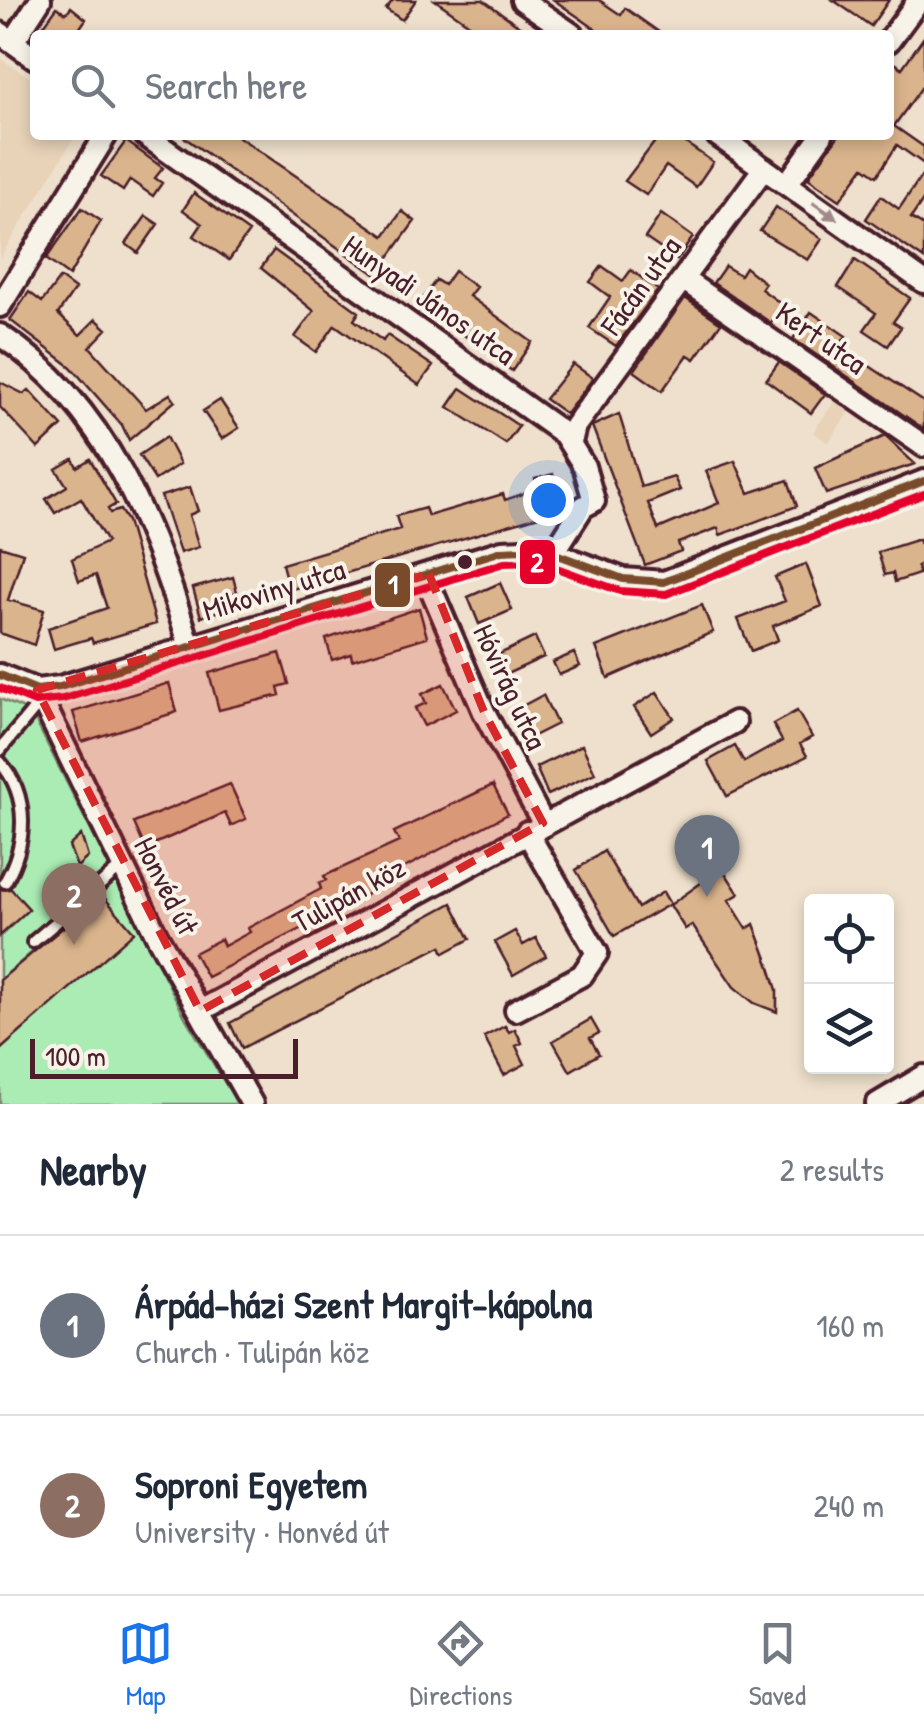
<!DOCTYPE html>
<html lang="en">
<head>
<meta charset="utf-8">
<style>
  body { margin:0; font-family:"Patrick Hand",sans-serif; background:#f6f6f7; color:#1f2937 }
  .controls { position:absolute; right:30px; bottom:30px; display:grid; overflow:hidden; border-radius:10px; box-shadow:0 5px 15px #0003 }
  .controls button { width:90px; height:90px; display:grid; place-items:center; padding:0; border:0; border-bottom:2px solid #e0e1e3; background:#fff; color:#1f2937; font:50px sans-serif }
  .scale { position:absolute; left:30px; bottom:25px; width:268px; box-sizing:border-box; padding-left:10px; border:5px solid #4a1f2b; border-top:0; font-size:28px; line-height:35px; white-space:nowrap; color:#4a1f2b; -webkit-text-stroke:8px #f7f3e8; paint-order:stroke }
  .you { position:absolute; left:548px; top:500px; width:35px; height:35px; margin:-25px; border:8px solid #fff; border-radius:50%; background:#1a73e8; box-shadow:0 0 0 15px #1a73e833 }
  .badge { display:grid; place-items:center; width:65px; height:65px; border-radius:50%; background:#1a73e8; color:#fff; font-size:32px; font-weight:700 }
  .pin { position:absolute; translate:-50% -82px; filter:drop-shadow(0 2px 5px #0008) }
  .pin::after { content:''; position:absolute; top:52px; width:35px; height:30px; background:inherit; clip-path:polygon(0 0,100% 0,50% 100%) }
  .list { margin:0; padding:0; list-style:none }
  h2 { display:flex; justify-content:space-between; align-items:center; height:130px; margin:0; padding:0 40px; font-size:42px }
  h2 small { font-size:32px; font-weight:400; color:#747a83 }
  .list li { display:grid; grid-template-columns:65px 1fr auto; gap:30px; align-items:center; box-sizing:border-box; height:180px; padding:0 40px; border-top:2px solid #e0e1e3 }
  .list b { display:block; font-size:38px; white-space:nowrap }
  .list p { margin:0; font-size:32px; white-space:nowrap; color:#747a83 }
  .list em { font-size:32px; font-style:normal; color:#747a83 }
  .icon { flex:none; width:55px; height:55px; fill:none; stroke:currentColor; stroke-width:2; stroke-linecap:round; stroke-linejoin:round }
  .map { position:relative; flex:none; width:924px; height:1104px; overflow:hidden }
  .search { position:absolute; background:#fff; box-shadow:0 5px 15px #0003; left:30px; right:30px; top:30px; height:110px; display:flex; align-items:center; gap:25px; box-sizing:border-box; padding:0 35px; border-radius:10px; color:#747a83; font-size:38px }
  .sheet { height:490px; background:#fff }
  nav { display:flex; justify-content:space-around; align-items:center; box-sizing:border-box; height:140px; border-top:2px solid #e0e1e3; background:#fff; font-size:28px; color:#747a83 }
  nav a { display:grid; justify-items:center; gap:5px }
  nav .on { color:#1a73e8 }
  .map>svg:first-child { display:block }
</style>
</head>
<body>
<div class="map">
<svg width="924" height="1104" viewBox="0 0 924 1104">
  <rect width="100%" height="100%" fill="#eee0cc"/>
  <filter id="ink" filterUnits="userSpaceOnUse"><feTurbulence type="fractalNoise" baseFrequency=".01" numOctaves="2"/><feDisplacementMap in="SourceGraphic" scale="20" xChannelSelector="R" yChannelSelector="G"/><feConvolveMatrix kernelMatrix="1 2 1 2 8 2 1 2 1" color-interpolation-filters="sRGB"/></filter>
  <g filter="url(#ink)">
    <path fill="#e8d3b9" d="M 0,58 L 35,81 L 35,135 L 76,135 L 0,258 Z
      M 834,402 L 849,412 L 828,443 L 813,432 Z"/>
    <path fill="#abecb5" stroke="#7a8670" stroke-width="2.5" d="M 0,699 L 31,712 L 186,1019 L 238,1104 L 0,1104 L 0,1050 L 104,957 L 70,919 L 0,980 L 0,936 L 29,909 L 0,877 Z"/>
    <path fill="#dab48c" stroke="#4a1f2b" stroke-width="2.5" d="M 393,0 L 416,0 L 402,20 L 386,9 Z
      M 435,0 L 483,0 L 532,35 L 485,35 Z
      M 554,0 L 599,0 L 621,15 L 625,8 L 663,35 L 604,35 Z
      M 833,0 L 889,0 L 871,26 Z
      M 57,7 L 66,13 L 71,7 L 86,19 L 75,35 L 37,35 Z
      M 924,37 L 924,84 L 894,126 L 924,147 L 924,164 L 897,145 L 877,176 L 864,167 L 840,200 L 808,178 L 839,135 L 889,135 L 889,59 L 902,68 Z
      M 181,135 L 236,135 L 384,236 L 402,211 L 415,221 L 376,275 Z
      M 660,135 L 674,135 L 713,162 L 696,187 L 666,166 L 646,195 L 625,181 Z
      M 126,141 L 163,168 L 155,178 L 162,183 L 153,196 L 130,180 L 123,191 L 101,176 Z
      M 924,172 L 924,199 L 911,218 L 924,226 L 924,259 L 866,219 L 881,196 L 899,209 Z
      M 194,193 L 249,232 L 229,260 L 194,236 L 202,224 L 183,210 Z
      M 776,207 L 822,239 L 808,260 L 760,231 Z
      M 82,208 L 101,221 L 69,276 L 46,259 Z
      M 661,214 L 693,237 L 677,260 L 645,238 Z
      M 146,216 L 158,224 L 138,253 L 126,244 Z
      M 274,250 L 359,312 L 354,320 L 383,341 L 387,335 L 433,366 L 419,385 L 335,325 L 316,352 L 295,337 L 314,311 L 261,268 Z
      M 855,260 L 910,298 L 893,322 L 901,327 L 888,346 L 864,330 L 876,313 L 838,287 Z
      M 602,266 L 623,281 L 631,270 L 658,290 L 616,346 L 589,328 L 610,297 L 590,282 Z
      M 725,266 L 740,275 L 745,267 L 765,283 L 761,289 L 783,305 L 771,323 L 713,283 Z
      M 454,271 L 476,287 L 469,296 L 532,342 L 512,371 L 420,302 L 436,280 L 444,285 Z
      M 60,278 L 75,289 L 58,314 L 80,335 L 96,319 L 107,329 L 90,347 L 146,409 L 170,394 L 175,401 L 129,440 L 122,425 L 71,367 L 10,320 L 29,292 L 42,302 Z
      M 685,298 L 721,323 L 695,359 L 688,355 L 662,391 L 634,371 Z
      M 811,312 L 846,336 L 839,346 L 924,402 L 924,429 L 793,339 Z
      M 779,362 L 825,394 L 811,413 L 766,380 Z
      M 573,364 L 593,378 L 566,414 L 545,399 Z
      M 0,382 L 24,394 L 29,390 L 62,426 L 38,448 L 0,407 Z
      M 461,388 L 519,426 L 506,444 L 448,407 Z
      M 220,400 L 239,428 L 222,439 L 203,411 Z
      M 619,414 L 641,487 L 674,477 L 680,490 L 648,503 L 658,529 L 719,503 L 706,471 L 735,461 L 749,493 L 788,480 L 797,506 L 720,535 L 718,528 L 678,543 L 681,551 L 645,565 L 592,426 Z
      M 885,436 L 915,464 L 826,494 L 815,468 Z
      M 166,437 L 180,464 L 155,480 L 139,455 Z
      M 73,459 L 77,467 L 90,459 L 116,504 L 108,509 L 110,513 L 120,510 L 127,521 L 156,624 L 93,643 L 91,638 L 54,649 L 48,628 L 107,608 L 96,575 L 79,581 L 72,559 L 107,542 L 81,498 L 55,513 L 46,499 L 67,486 L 56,469 Z
      M 553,474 L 557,488 L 565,486 L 570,502 L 566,508 L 289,590 L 282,564 L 400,529 L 396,516 L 425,508 L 428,516 L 503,494 L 505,500 L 537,489 L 535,479 Z
      M 190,487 L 198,511 L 189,515 L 199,547 L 180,553 L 161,496 Z
      M 919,539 L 924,555 L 924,563 L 917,566 L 919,574 L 895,582 L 893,573 L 885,575 L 878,552 Z
      M 0,546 L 23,553 L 8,600 L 44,610 L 34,645 L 0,633 Z
      M 806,564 L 822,606 L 773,626 L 778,640 L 751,651 L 738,619 L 785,601 L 775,577 Z
      M 233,577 L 237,592 L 230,594 L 233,607 L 201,617 L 193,588 Z
      M 500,583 L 512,610 L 479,624 L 468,597 Z
      M 702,605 L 713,632 L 608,678 L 596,647 Z
      M 419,608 L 427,637 L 352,660 L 351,654 L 332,660 L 326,639 Z
      M 535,637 L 544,657 L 498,678 L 489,659 Z
      M 280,653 L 289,684 L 278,687 L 280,695 L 219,710 L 209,673 Z
      M 574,653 L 580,666 L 559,675 L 553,662 Z
      M 169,683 L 177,712 L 82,742 L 73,712 Z
      M 443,684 L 456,710 L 424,726 L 415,708 L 426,703 L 422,694 Z
      M 657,692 L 674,718 L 651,733 L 634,707 Z
      M 543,695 L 557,724 L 525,740 L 511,712 Z
      M 797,711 L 812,737 L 800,744 L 807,756 L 727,796 L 708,761 L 735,746 L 744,762 L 782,741 L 773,724 Z
      M 582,745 L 595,773 L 548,795 L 536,767 Z
      M 230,784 L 246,819 L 231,826 L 225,813 L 145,848 L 134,823 Z
      M 493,785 L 508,814 L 387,877 L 389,881 L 354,902 L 207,977 L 194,953 L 221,939 L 224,946 L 250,932 L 248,928 L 321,889 L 319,883 L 326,880 L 324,876 L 399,842 L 394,832 Z
      M 81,835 L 88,857 L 77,867 L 69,846 Z
      M 604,851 L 638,908 L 663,892 L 670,904 L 614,936 L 576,870 Z
      M 722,868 L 739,894 L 729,900 L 747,929 L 754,924 L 769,964 L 777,990 L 777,1012 L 754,1003 L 734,987 L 692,925 L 685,929 L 670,905 Z
      M 0,889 L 11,889 L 29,909 L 0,936 Z
      M 102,895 L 134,932 L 0,1050 L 0,980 Z
      M 452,903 L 470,939 L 444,953 L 441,946 L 242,1048 L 230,1023 Z
      M 515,931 L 523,945 L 536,938 L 546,956 L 513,975 L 495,942 Z
      M 591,1019 L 599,1033 L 590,1038 L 599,1054 L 570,1071 L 553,1041 Z
      M 505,1026 L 509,1032 L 515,1029 L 522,1043 L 516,1046 L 525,1064 L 504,1075 L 484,1037 Z"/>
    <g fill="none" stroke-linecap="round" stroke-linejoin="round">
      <g stroke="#4a1f2b" stroke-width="18">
        <path id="lane" d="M 0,750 L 35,708 L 36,698
          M 0,762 C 30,796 27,844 5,882
          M 33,942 L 122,866"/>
      </g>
      <g stroke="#4a1f2b" stroke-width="28">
        <path id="street" d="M 522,0 L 573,35
          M 0,33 L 35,58
          M 889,41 L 919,0
          M 13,42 L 40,0
          M 145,135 L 564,434 L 584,466 L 594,501 L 583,507 L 555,551
          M 717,135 L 924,282
          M 787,184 L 822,135
          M 684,280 L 924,446
          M 0,306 L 106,135
          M 0,335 C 108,407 154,528 190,647
          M 571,442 L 575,426 L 764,168
          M 429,574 L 432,591 L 484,712 L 543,823
          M 0,675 L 37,690 L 60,687 L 502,551 L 542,549 L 623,579 L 664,582 L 924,481
          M 37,690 L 157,936 L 252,1104
          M 516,1010 L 582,975 L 597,953 L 527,832
          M 200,1011 L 735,722
          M 877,1104 L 924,1076"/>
      </g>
      <use href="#lane" stroke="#f7f3e8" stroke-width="10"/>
      <use href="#street" stroke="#f7f3e8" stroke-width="20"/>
      <g stroke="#f7f3e8" stroke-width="15">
        <path id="bus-1" d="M 0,675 L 37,690 L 60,687 L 502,551 L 542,549 L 623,579 L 664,582 L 924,481"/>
      </g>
      <g stroke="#f7f3e8" stroke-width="15">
        <path id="bus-2" d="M 0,688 L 35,702 L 63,699 L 504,563 L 540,562 L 620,591 L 666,594 L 924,494"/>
      </g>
      <use href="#bus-1" stroke="#7a4b2a" stroke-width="8"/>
      <use href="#bus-2" stroke="#e4002b" stroke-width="8"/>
    </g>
    <defs><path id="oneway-solid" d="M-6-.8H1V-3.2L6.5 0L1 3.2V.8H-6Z" transform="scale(2.5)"/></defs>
    <use fill="#a0898a" href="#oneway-solid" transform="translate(825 211) rotate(35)"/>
  </g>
  <path fill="#d62828" fill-opacity="0.2" stroke="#d62828" stroke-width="8" stroke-dasharray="20 12" stroke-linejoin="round" d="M 429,574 L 484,712 L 543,823 L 200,1011 L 37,690 Z"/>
  <circle fill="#4a1f2b" stroke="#f7f3e8" stroke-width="4" cx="465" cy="562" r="9"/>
  <g text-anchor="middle" stroke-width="8" stroke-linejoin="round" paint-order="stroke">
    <g font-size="30" fill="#4a1f2b" stroke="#f7f3e8">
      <text transform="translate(641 286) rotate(-54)" y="10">Fácán utca</text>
      <text transform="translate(429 300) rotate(35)" y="10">Hunyadi János utca</text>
      <text transform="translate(821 338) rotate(35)" y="10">Kert utca</text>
      <text transform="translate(274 590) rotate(-17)" y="10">Mikoviny utca</text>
      <text transform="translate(510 687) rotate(65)" y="10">Hóvirág utca</text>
      <text transform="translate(166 886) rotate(63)" y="10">Honvéd út</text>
      <text transform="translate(349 895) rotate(-29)" y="10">Tulipán köz</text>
    </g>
  </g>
  <g stroke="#f7f3e8" stroke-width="4">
    <rect x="518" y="538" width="39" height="48" rx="10" fill="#e4002b"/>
    <rect x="373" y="561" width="39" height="48" rx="10" fill="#7a4b2a"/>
  </g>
  <g font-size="28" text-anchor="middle" font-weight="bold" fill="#fff">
    <text x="537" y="572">2</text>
    <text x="393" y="594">1</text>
  </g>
</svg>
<div class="controls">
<button><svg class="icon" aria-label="locate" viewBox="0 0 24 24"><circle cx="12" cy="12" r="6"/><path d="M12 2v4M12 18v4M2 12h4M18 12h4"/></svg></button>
<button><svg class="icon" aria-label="layers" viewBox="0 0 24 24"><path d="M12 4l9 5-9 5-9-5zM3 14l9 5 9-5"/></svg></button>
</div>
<div class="scale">100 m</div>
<div class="you"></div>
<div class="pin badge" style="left:707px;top:897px;background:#6b7280">1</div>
<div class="pin badge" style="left:74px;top:945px;background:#8d6e63">2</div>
<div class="search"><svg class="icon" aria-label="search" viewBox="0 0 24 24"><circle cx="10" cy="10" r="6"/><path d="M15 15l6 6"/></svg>Search here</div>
</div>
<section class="sheet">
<h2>Nearby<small>2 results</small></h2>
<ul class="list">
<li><span class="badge" style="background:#6b7280">1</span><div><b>Árpád-házi Szent Margit-kápolna</b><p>Church · Tulipán köz</p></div><em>160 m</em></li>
<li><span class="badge" style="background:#8d6e63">2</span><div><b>Soproni Egyetem</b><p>University · Honvéd út</p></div><em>240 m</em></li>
</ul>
</section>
<nav>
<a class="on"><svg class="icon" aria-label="map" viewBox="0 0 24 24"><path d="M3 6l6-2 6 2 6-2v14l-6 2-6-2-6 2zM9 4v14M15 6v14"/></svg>Map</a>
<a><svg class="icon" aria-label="directions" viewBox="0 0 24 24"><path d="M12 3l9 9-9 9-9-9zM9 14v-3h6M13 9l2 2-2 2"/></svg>Directions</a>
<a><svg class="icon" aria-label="saved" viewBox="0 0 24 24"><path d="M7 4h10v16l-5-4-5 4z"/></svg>Saved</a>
</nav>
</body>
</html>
